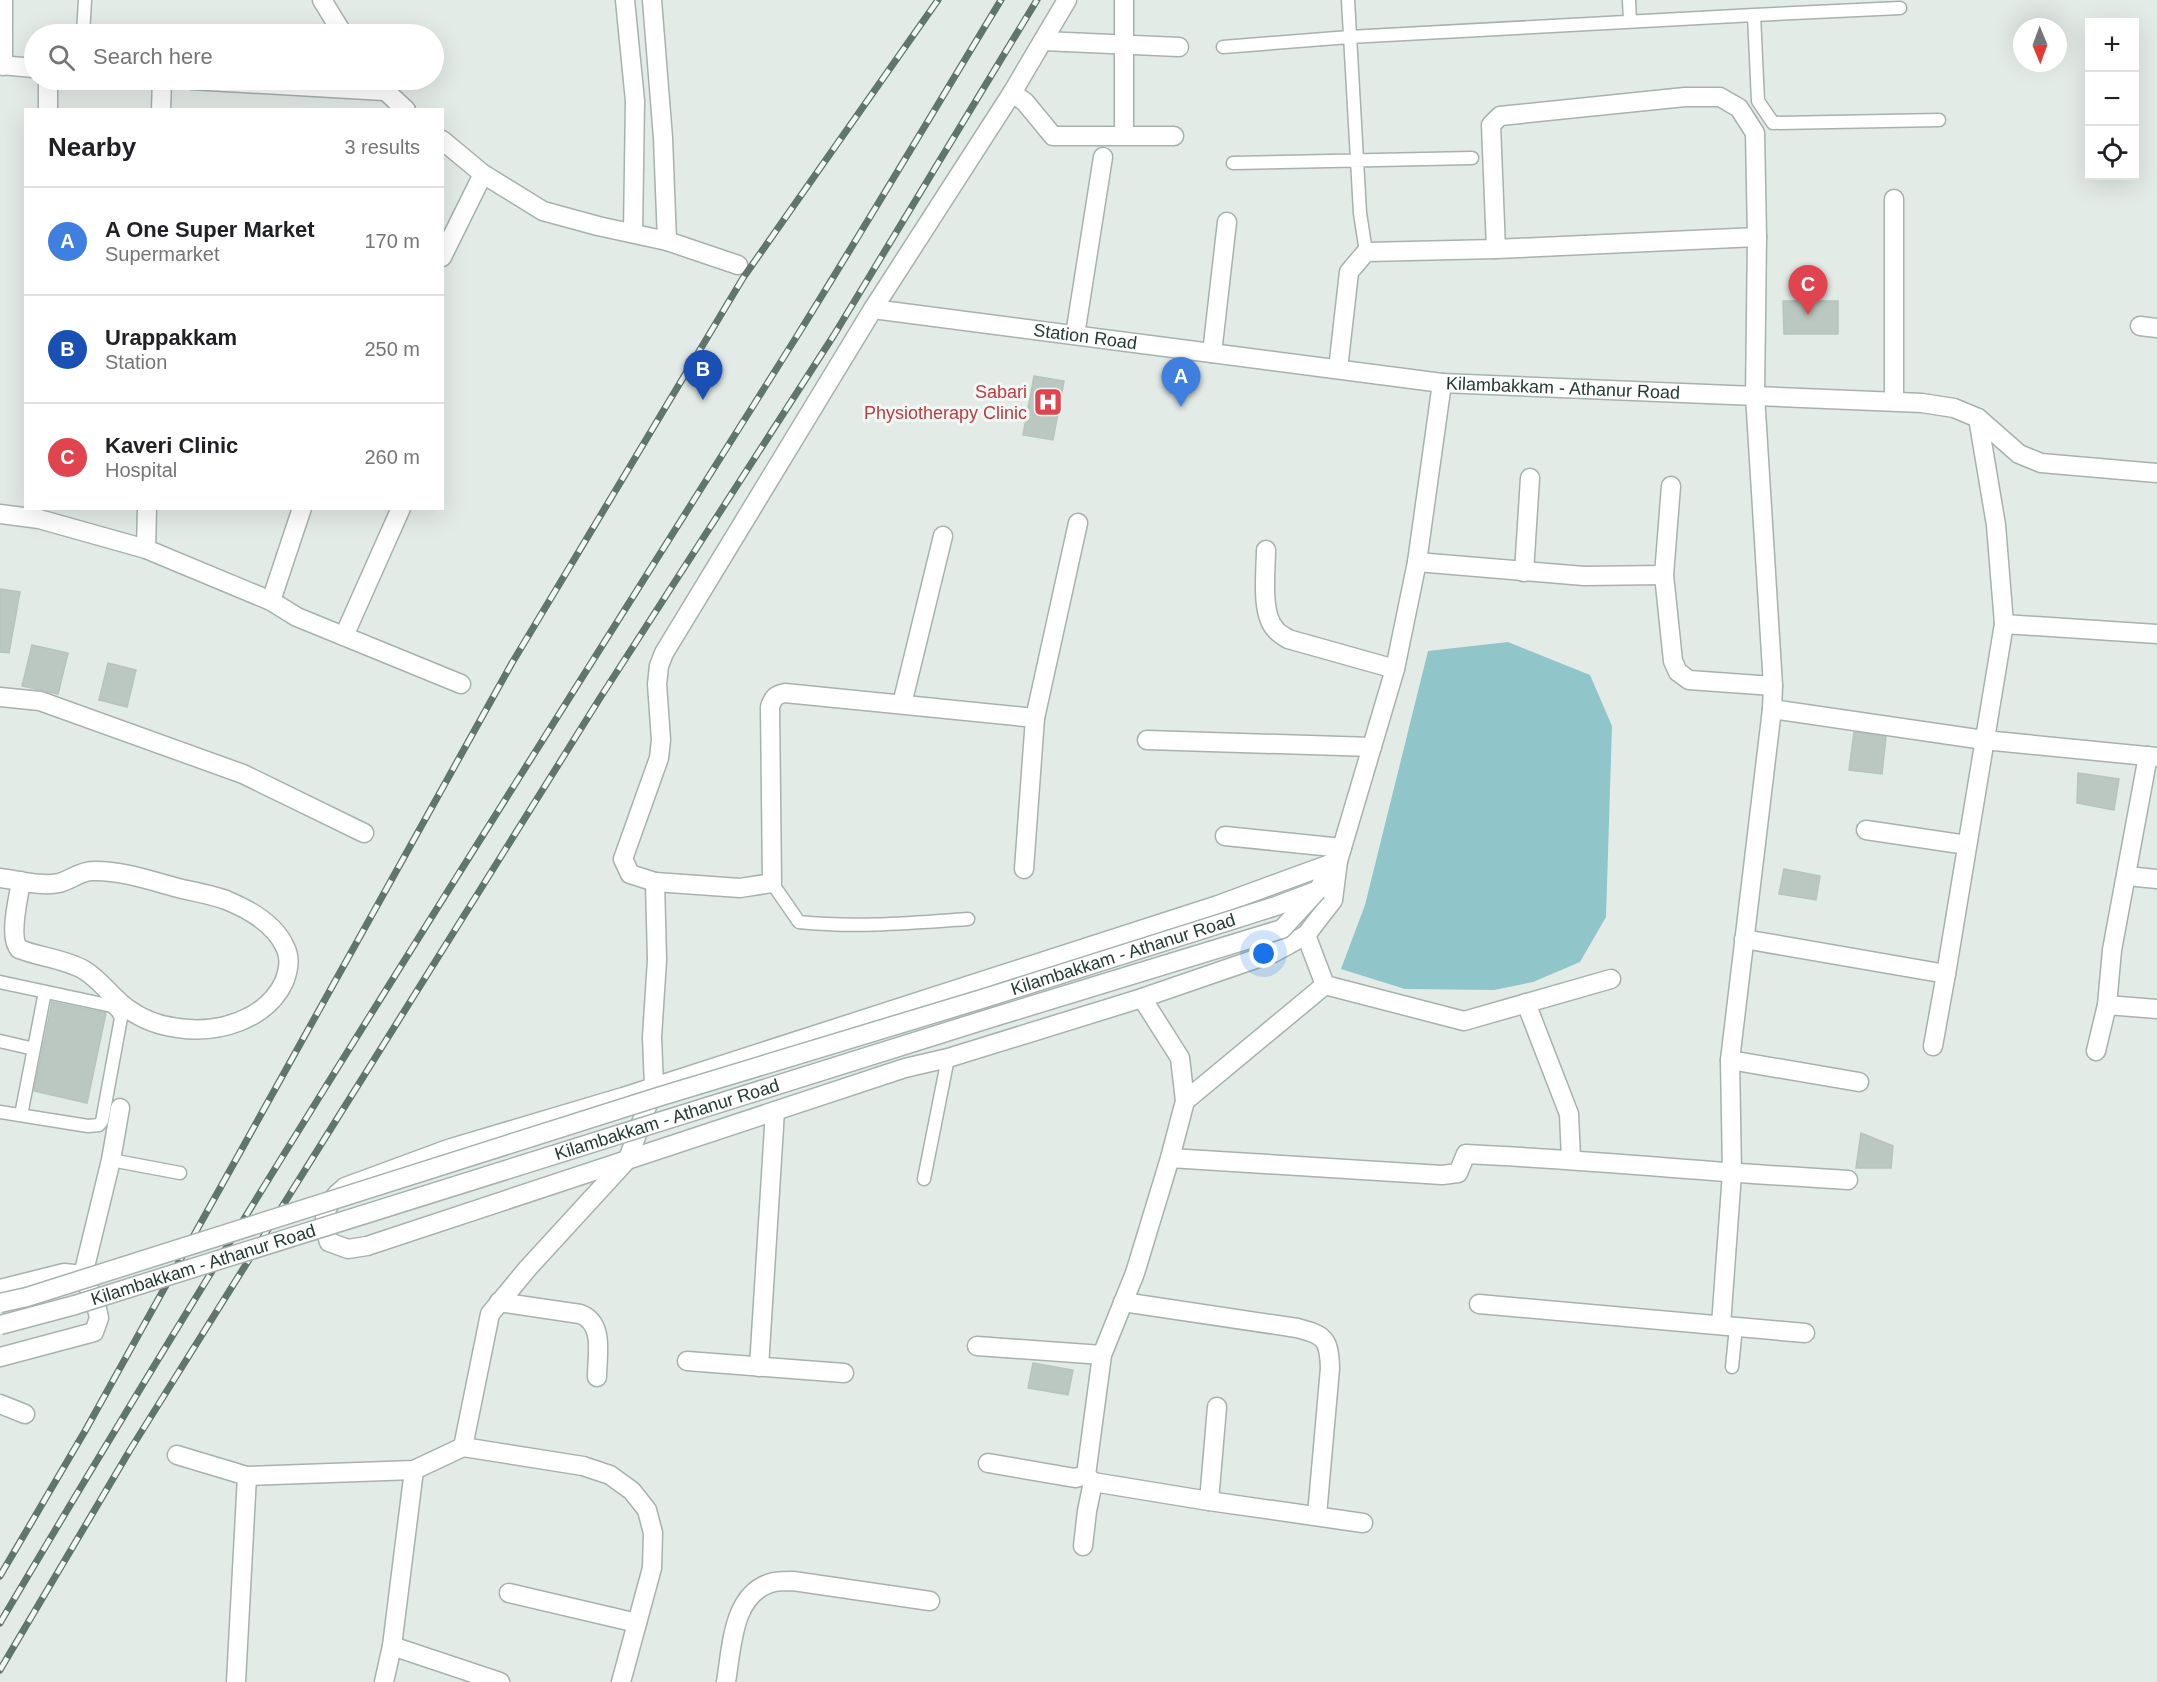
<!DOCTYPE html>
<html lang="en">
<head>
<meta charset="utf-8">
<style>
  body { margin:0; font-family:Helvetica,sans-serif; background:#f2f2f2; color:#202124 }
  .controls { position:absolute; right:18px; top:18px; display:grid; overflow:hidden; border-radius:0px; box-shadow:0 6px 24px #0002 }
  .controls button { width:54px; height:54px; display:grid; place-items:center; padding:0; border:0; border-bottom:2px solid #e0e0e0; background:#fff; color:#202124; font:30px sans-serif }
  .compass { position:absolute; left:2013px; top:18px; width:54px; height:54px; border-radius:50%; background:#fff; box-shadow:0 6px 24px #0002; rotate:179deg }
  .you { position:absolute; left:1264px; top:954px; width:21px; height:21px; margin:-15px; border:4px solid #fff; border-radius:50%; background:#1a73e8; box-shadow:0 0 0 9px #1a73e833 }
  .badge { display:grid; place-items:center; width:39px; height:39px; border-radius:50%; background:#2563eb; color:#fff; font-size:20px; font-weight:700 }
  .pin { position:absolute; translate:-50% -50px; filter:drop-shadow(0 2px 3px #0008) }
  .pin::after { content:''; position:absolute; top:32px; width:21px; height:18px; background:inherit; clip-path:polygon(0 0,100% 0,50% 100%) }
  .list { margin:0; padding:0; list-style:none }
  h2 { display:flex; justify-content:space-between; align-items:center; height:78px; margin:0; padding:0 24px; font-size:26px }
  h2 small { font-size:20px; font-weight:400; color:#757577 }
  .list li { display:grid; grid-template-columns:39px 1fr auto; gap:18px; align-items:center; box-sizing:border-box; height:108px; padding:0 24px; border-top:2px solid #e0e0e0 }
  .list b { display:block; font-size:22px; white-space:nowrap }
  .list p { margin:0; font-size:20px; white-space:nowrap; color:#757577 }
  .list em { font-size:20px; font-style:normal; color:#757577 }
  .icon { flex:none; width:33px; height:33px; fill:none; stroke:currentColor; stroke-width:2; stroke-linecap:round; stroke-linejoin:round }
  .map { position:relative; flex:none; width:2157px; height:1682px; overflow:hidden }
  .search { position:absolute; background:#fff; box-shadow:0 6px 24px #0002; left:24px; top:24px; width:420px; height:66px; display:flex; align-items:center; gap:15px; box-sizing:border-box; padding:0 21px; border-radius:33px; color:#757577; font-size:22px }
  .panel { position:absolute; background:#fff; box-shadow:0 6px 24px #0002; left:24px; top:108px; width:420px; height:402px; border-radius:0px }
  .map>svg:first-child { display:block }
</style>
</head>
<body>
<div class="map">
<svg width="2157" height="1682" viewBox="0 0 2157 1682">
  <rect width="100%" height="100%" fill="#e3ebe7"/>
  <path fill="#90c5ca" d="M 1508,642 L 1590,675 L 1612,726 L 1606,917 L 1580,962 L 1533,982 L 1494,990 L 1405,989 L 1341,969 L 1365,905 L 1428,651 Z"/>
  <path fill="#bbc8c2" stroke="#b6c4bd" stroke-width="1.5" d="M 1783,301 L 1838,301 L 1838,334 L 1784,334 Z
    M 1034,376 L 1064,381 L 1053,440 L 1023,435 Z
    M 0,589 L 20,592 L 9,653 L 0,652 Z
    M 32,645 L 68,653 L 58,694 L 22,686 Z
    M 108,663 L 136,670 L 127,707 L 99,700 Z
    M 1854,732 L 1886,737 L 1882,774 L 1849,770 Z
    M 2078,773 L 2119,779 L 2114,810 L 2077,803 Z
    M 1784,869 L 1820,876 L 1816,900 L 1779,894 Z
    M 52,1002 L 106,1013 L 87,1103 L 34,1091 Z
    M 1861,1133 L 1893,1146 L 1891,1168 L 1856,1168 Z
    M 1033,1363 L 1073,1370 L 1068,1395 L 1028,1388 Z"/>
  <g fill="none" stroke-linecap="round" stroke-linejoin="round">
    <g stroke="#a6b2ad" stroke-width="15">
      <path id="service" d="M 1348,0 L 1360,213 L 1366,252
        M 1629,0 L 1630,21
        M 1900,8 L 1754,15 L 1758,101 L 1773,123 L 1939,120
        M 83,34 L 85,0
        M 1223,47 L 1349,37 L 1754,15
        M 1233,163 L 1472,158
        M 772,883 L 799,922 C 856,928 911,923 968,919
        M 0,982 L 112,1006 L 118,1012 L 121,1018 L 102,1121 L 99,1125 L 88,1126 L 0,1112
        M 0,1041 L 34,1049
        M 21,1115 L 45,992
        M 111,1160 L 180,1173
        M 924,1179 L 948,1058
        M 1732,1367 L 1736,1327"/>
    </g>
    <g stroke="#a6b2ad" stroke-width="21">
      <g id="minor">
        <path d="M 3,0 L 3,66"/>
        <path d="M 322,0 L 343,34"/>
        <path d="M 625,0 L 635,101 L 633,232"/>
        <path d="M 652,0 L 663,138 L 667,241"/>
        <path d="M 1043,41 L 1179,47"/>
        <path d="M 0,65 L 34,68"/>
        <path d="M 48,80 L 48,110"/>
        <path d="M 191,80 L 384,91"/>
        <path d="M 377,83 L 406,110"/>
        <path d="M 1012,93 L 1025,102 L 1053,136 L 1174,136"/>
        <path d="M 161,110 L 162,80"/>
        <path d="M 1124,135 L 1124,0"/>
        <path d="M 442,140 L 483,174 L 543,211 L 598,226 L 667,241 L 738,265"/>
        <path d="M 1894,199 L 1894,401"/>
        <path d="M 1496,249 L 1491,125 L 1500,116 L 1685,97 L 1720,97 L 1739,108 L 1755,133 L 1757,237 L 1755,395 L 1773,686 L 1772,709"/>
        <path d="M 442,257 L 483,174"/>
        <path id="s1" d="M 873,309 L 1442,383"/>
        <path d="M 2140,326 L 2157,328"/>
        <path d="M 1075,335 L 1103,157"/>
        <path d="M 1212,353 L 1227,222"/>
        <path d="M 1338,369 L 1349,272 L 1366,252 L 1496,249 L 1757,237"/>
        <path d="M 1671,486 L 1664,575 L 1673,661 L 1678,672 L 1689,680 L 1773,686"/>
        <path d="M 0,514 L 39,519 L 146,549 L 271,601 L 297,617 L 461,684"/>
        <path d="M 146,549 L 147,508"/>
        <path d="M 1266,550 C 1266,571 1260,614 1276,630 C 1279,634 1284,636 1288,639 L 1395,669"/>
        <path d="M 1417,562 L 1584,576 L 1664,575"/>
        <path d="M 1524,572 L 1530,478"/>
        <path d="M 271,601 L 302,508"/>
        <path d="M 2004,624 L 2157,634"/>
        <path d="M 344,636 L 401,508"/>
        <path d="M 0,697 L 40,701 L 243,774 L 364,833"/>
        <path d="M 902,704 L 943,536"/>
        <path d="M 1147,740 L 1372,747"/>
        <path d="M 1866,830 L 1967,845"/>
        <path d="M 1225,836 L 1342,848"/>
        <path d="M 1024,869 L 1035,718 L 1078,523"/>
        <path d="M 2127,876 L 2157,879"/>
        <path d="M 0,878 C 18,880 41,887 59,883 C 71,880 80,871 93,871 C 121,870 155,882 182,889 C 196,892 212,895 226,900 C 248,909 275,924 285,947 C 291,958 288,972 284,982 C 266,1020 218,1034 178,1028 C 161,1026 142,1019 128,1009 C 112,998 101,980 84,970 C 65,959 39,957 19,949 C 8,936 19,897 21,881"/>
        <path d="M 655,882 L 740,888 L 772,883 L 770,707 C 773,698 775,695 785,693 L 1035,718"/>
        <path d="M 1306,935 L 1325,985 L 1464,1021 L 1611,979"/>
        <path d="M 1744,939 L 1946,974 L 2004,624 L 1996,525 L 1978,418"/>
        <path d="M 1526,1003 L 1569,1114 L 1571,1159"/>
        <path d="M 2107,1005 L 2157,1009"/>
        <path d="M 1933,1046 L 1946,974"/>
        <path d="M 2096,1051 L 2107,1005 L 2112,950 L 2148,756"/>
        <path d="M 1730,1060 L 1859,1082"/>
        <path d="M 1185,1101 L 1325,985"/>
        <path d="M 1170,1158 L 1442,1175 L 1458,1173 L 1466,1154 C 1593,1160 1720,1173 1848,1180"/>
        <path d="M 83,1275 L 111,1160 L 120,1108"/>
        <path d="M 499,1302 L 580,1314 C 605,1323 597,1355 597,1377"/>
        <path d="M 1123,1302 L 1297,1328 C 1325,1335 1329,1339 1330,1368 L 1317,1515"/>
        <path d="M 1479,1304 L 1805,1333"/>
        <path d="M 1721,1325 L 1732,1173 L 1730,1060 L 1772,709 L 1984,740 L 2157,757"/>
        <path d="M 977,1346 L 1102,1355"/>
        <path d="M 687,1361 L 844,1373"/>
        <path d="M 759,1367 L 775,1111"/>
        <path d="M 0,1404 L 25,1414"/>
        <path d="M 463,1447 L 583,1466 L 610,1475 L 632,1491 L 647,1510 L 653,1533 L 652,1568 L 621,1682"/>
        <path d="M 177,1455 L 247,1476 L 414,1470 L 463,1447 L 490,1314 L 528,1268 L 628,1159 L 654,1087 L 652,1037 L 657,960 L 655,882 L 630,874 L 623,859 L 659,758 L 661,740 L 657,684 L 659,666 L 664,653 L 873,309 L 1012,93 L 1067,0"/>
        <path d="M 988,1463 L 1075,1478 L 1086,1475 L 1093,1482 L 1209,1501 L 1363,1523"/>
        <path d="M 1086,1475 L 1102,1355 L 1135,1273 L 1170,1158 L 1185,1101 L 1180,1058 L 1142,998"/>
        <path d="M 1209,1501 L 1217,1407"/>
        <path d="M 1083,1546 L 1087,1511 L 1093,1482"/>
        <path d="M 509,1593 L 637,1623"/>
        <path d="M 392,1646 L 500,1682"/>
        <path d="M 236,1682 L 247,1476"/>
        <path d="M 384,1682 L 392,1646 L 414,1470"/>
        <path d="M 726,1682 C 732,1647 732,1592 774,1582 C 780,1581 788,1581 793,1581 L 930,1601"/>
      </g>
    </g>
    <g stroke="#a6b2ad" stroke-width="21">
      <g id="tertiary">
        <path d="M 1338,861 L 1333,900 L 1306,935 L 1273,953 L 1142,998 L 948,1058 L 905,1068 L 367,1246 L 348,1249 L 329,1242 C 320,1218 325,1203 345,1187 L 448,1149 L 623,1097 L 1218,905 Z"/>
        <path id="s2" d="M 1317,891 L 1338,861 L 1395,669 L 1417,562 L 1442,383 L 1922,403 L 1954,408 L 1978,418 L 2019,454 L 2041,463 L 2157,473"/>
        <path d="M 0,1289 L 64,1273 L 83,1275 L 96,1304 L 99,1318 L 94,1332 L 0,1357"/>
      </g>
    </g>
    <use href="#service" stroke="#fff" stroke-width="12"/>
    <use href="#minor" stroke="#fff" stroke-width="18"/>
    <use href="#tertiary" stroke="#fff" stroke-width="18"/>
    <g stroke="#5f766e" stroke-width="7">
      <path id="rail" d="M 0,1576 L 85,1431 L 512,663 L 743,278 L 938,0
        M 0,1623 C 257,1188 529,763 797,336 C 866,225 933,112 1001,0
        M 0,1670 L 130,1450 L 600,698 L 834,335 L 1037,0"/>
    </g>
    <use href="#rail" stroke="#f3f8f5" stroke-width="4.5" stroke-dasharray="14" stroke-linecap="butt"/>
    <g stroke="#a6b2ad" stroke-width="21" stroke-linecap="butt">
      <g id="tertiary-bridge">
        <path id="s3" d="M 0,1303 L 27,1297 L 658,1097 L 985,998 L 1276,906 L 1313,892"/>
        <path id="s4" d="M 0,1325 L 75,1305 L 994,1017 L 1282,929 L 1317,891"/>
      </g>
    </g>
    <use href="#tertiary-bridge" stroke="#fff" stroke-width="18"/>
  </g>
  <defs>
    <g id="hospital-square" transform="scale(1.5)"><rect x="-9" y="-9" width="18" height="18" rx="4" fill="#e0444e" stroke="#f3f8f5"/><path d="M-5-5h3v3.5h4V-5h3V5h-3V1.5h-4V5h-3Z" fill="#fff"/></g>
  </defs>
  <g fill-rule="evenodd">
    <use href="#hospital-square" x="1048" y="402"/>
  </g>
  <g text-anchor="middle" stroke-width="6" stroke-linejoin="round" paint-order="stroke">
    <g font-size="18" fill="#243a33" stroke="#f3f8f5">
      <text dy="6" stroke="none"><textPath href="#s1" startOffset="214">Station Road</textPath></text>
      <text dy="6" stroke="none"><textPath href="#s2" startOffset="648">Kilambakkam - Athanur Road</textPath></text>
      <text dy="6" stroke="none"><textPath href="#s3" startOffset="1176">Kilambakkam - Athanur Road</textPath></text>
      <text dy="6" stroke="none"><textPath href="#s4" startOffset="698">Kilambakkam - Athanur Road</textPath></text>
      <text dy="6" stroke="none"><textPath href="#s4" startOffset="212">Kilambakkam - Athanur Road</textPath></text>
    </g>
    <g font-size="18" fill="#be3a42" stroke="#f3f8f5" text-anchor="end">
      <text x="1027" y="398">Sabari<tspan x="1027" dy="21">Physiotherapy Clinic</tspan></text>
    </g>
  </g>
</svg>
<div class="controls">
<button>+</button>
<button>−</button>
<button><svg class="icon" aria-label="locate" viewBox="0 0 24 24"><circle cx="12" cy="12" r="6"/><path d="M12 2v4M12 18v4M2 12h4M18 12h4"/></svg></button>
</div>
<svg class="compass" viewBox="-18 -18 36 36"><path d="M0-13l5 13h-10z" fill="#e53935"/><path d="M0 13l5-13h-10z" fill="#757577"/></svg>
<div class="you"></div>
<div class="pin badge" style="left:1181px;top:407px;background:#3f7fe0">A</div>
<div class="pin badge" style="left:703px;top:400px;background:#1a4fb4">B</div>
<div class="pin badge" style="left:1808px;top:315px;background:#e0444e">C</div>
<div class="search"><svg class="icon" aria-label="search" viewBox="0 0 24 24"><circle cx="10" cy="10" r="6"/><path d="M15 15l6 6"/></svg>Search here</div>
<section class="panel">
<h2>Nearby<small>3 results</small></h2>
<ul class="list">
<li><span class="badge" style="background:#3f7fe0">A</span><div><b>A One Super Market</b><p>Supermarket</p></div><em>170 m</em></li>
<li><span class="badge" style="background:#1a4fb4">B</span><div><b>Urappakkam</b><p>Station</p></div><em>250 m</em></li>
<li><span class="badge" style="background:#e0444e">C</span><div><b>Kaveri Clinic</b><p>Hospital</p></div><em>260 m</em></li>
</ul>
</section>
</div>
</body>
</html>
